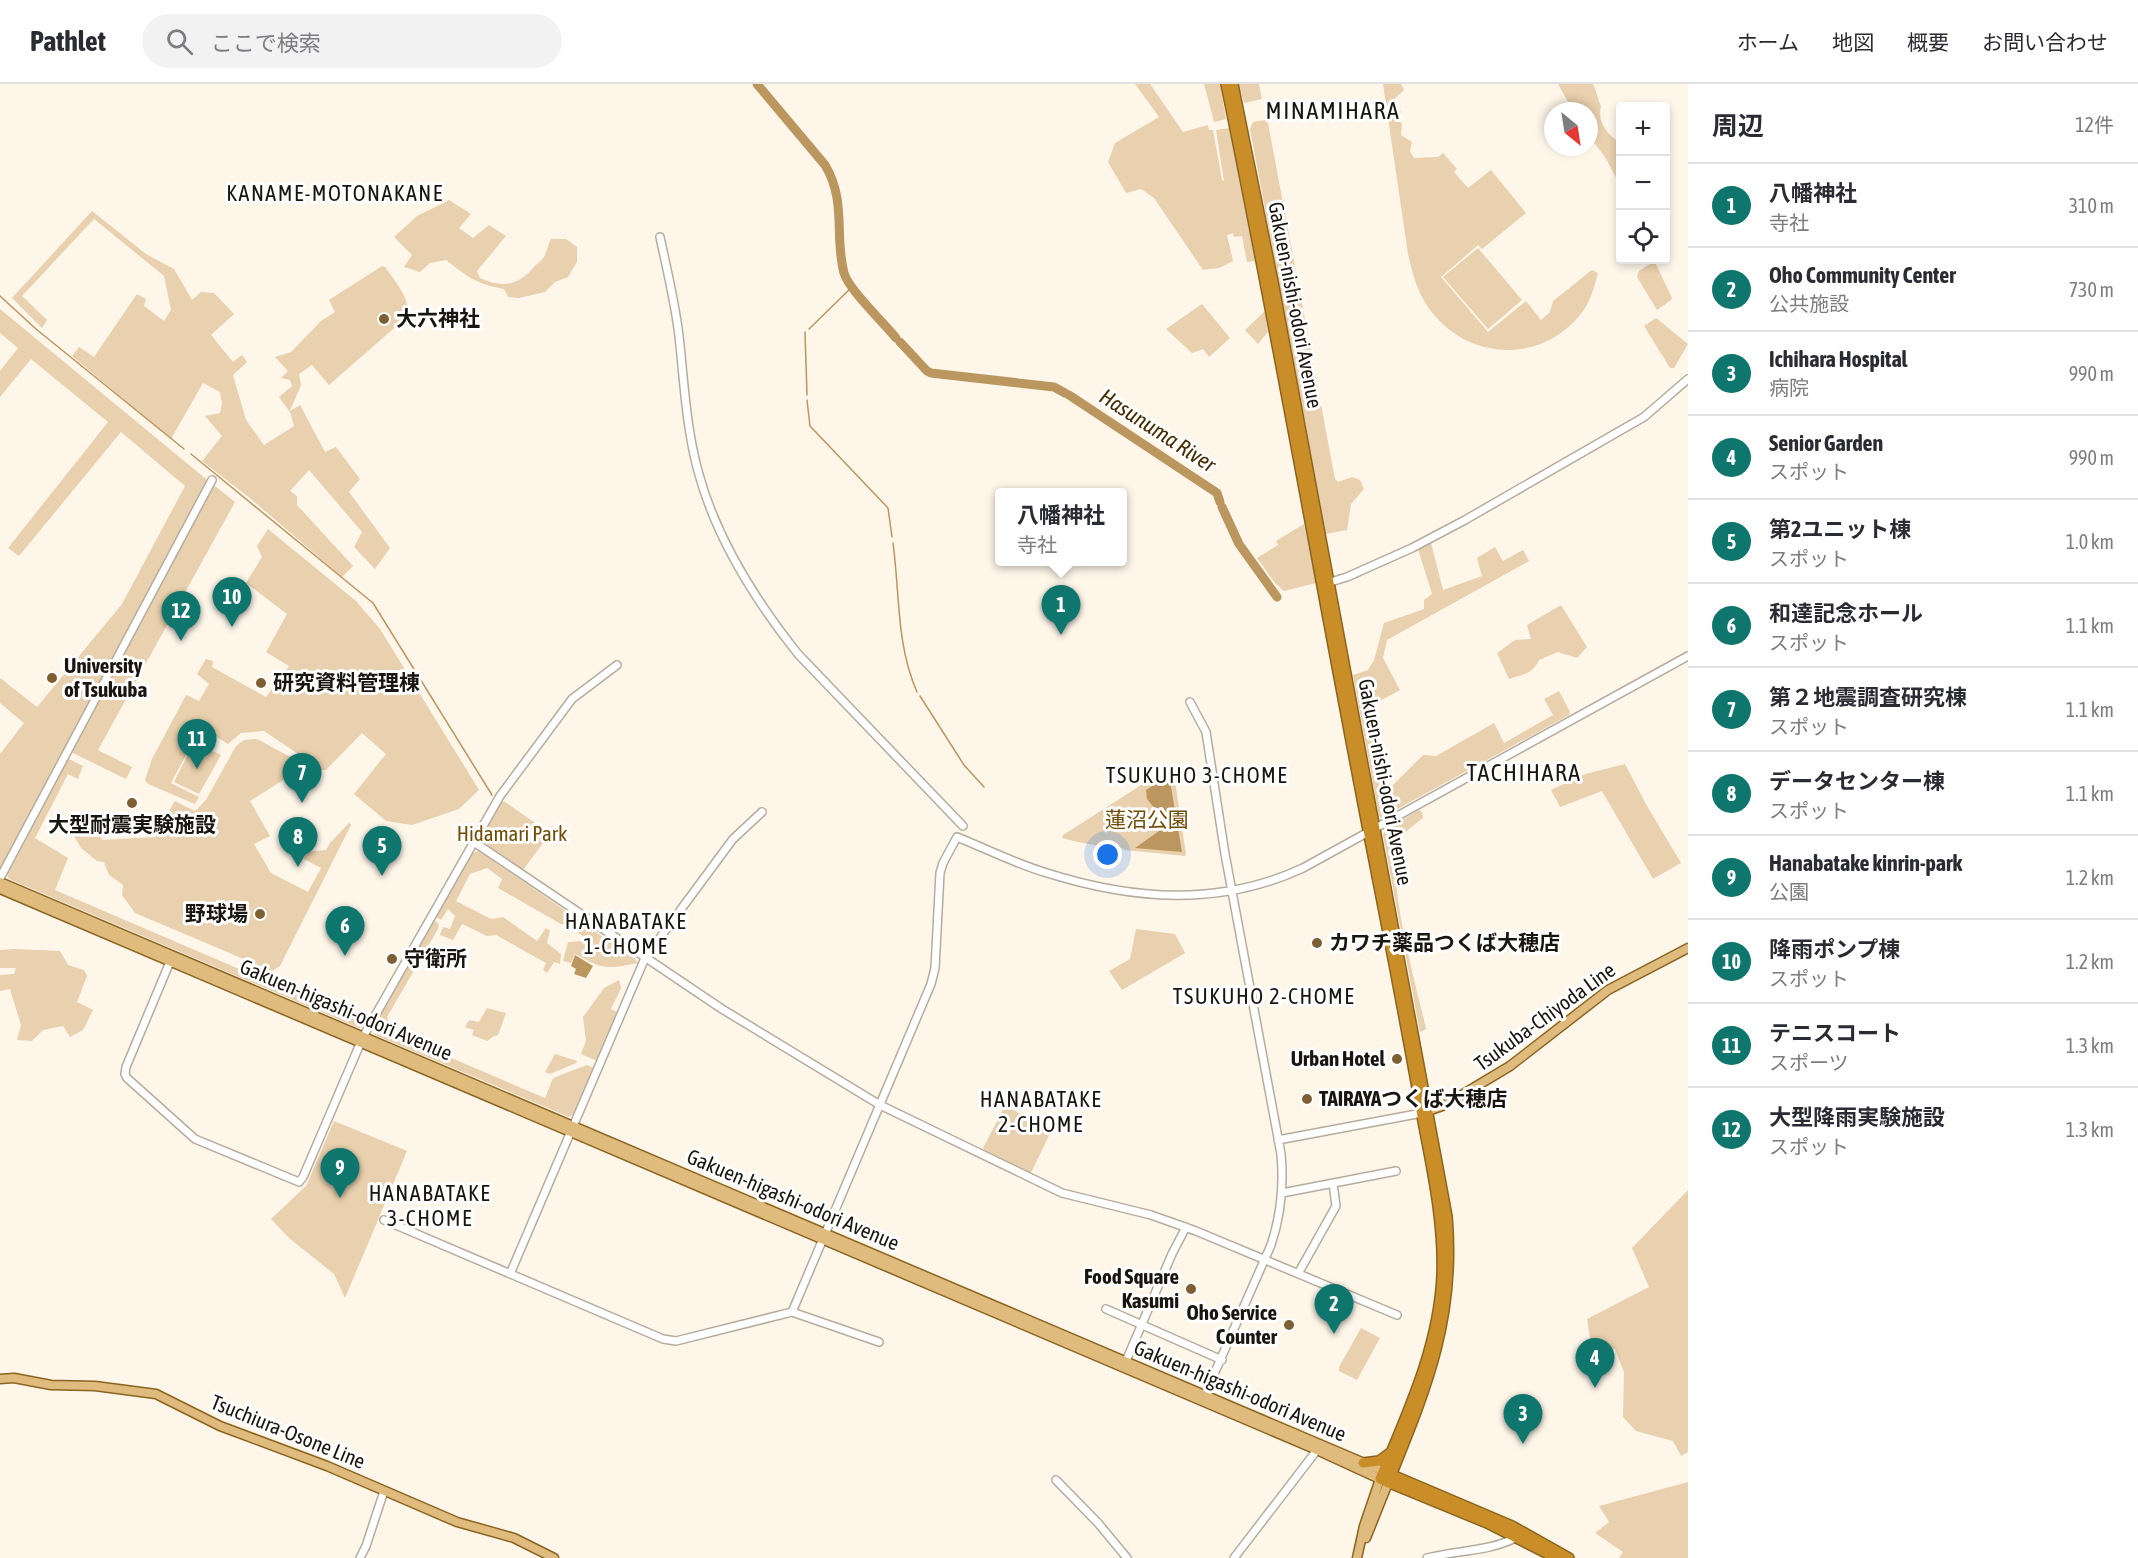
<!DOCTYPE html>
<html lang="ja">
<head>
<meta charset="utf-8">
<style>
  body { margin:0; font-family:"Asap Condensed","Noto Sans JP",sans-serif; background:#f2f2f3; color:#2b2b33 }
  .controls { position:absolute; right:18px; top:18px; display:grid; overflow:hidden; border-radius:6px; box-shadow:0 3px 9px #0003 }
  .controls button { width:54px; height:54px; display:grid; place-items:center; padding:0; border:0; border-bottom:2px solid #e1e1e2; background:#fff; color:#2b2b33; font:30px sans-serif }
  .compass { position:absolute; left:1544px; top:18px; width:54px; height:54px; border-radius:50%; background:#fff; box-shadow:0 3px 9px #0003; rotate:150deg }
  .you { position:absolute; left:1108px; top:771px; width:21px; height:21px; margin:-15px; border:4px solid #fff; border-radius:50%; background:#1a73e8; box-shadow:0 0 0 9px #1a73e833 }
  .badge { display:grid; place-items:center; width:39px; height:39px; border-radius:50%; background:#0f766e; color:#fff; font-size:20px; font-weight:700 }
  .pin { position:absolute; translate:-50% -50px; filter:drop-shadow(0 2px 3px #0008) }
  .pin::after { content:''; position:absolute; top:32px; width:21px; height:18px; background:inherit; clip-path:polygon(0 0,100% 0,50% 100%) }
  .popup { position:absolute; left:995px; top:404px; width:132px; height:78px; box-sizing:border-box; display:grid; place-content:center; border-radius:6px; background:#fff; filter:drop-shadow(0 2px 4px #0005); font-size:20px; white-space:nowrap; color:#7c7c81 }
  .popup b { font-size:22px; color:#2b2b33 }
  .popup::after { content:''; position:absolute; left:50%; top:100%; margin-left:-12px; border:12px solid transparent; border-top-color:#fff }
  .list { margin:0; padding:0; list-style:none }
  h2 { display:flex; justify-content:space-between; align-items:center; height:78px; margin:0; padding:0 24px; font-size:26px }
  h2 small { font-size:20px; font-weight:400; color:#7c7c81 }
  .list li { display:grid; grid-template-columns:39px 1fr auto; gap:18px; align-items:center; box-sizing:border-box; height:84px; padding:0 24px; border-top:2px solid #e1e1e2 }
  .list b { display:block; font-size:22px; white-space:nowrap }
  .list p { margin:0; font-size:20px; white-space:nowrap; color:#7c7c81 }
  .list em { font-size:20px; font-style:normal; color:#7c7c81 }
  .icon { flex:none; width:33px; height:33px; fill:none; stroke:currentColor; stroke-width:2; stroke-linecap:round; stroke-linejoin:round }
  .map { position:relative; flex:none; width:1688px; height:1474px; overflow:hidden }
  header { display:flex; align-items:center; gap:36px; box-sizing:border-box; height:84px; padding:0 30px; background:#fff; border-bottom:2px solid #e1e1e2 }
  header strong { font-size:28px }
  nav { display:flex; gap:33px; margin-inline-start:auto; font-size:21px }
  .search { width:420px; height:54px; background:#f2f2f3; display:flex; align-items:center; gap:15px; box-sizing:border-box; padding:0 21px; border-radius:33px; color:#7c7c81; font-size:22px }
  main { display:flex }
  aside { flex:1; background:#fff }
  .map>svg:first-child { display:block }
</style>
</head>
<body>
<header>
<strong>Pathlet</strong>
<div class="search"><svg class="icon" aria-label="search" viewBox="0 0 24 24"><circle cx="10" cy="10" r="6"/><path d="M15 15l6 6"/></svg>ここで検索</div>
<nav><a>ホーム</a><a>地図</a><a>概要</a><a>お問い合わせ</a></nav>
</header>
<main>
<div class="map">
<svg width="1688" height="1474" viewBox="0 0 1688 1474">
  <rect width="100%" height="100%" fill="#fff6ea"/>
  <path fill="#e9d0ae" d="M 1135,0 L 1150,0 L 1183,48 L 1208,41 L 1209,46 L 1213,46 L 1222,96 L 1224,97 L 1216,46 L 1230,44 L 1255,177 L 1247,178 L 1242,152 L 1234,153 L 1233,149 L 1227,151 L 1233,177 L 1219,184 L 1203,186 L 1154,114 L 1141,105 L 1126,109 L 1108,78 L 1115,59 L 1159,33 Z
    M 1204,0 L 1220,0 L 1226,35 L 1214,38 Z
    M 1239,0 L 1259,0 L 1262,15 L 1244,19 Z
    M 1383,0 L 1401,0 L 1404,6 L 1392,17 L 1401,28 L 1396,33 L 1402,40 L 1401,51 L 1412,58 L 1410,67 L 1414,74 L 1438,73 L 1443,69 L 1457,85 L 1454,88 L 1468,104 L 1491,86 L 1526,129 L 1482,165 L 1478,161 L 1441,193 L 1488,248 L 1526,217 L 1541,236 L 1550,228 L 1553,217 L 1592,186 L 1598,189 C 1594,204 1590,219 1580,231 C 1542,278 1474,277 1435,232 C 1419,214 1413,193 1408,170 Z
    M 1558,0 L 1593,0 C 1597,7 1597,15 1601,22 C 1597,39 1607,50 1620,59 L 1620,101 L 1605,73 L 1589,52 L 1589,27 L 1573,27 Z
    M 1265,36 L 1268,39 L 1335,395 L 1338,398 L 1352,393 L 1360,396 L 1364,405 L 1351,420 L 1347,446 L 1326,450 L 1250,45 L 1253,38 Z
    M 449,116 L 471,130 L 459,144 L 473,154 L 489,141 L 506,152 L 477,187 L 480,194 C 502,204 518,202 534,183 C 537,180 542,176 544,173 C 547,167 548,161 551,155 L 566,155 L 577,163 L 577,178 L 568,193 L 555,198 L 545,208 L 519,214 L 508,213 L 504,205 C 476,200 468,193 446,176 L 430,179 L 420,188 L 404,183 L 412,171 L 394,153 L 417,132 Z
    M 92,127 L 146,170 L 174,185 L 192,216 L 201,208 L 214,209 L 234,230 L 211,251 L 233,278 L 242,271 L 247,278 L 233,291 L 246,336 L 264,361 L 294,342 L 290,328 L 279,313 L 292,302 L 290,296 L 281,294 L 288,287 L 275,273 L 291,268 L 321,237 L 335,228 L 329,216 L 382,182 L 385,183 C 395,197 410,214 408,232 L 329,301 L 312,281 L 299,290 L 301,301 L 290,327 L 300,321 L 325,368 L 336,363 L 360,395 L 349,408 L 390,464 L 375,485 L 354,463 L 362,448 L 309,386 L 290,407 L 297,412 L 297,421 L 353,482 L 342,493 L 251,415 L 202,377 L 222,352 L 205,332 L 220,329 L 222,319 L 220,308 L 203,299 L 171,355 L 72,272 L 79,263 L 94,273 L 137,210 L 146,215 L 144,222 L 164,237 L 171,226 L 164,192 L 94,135 L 22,212 L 47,236 L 42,244 L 12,214 Z
    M 1478,164 L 1522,216 L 1488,245 L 1443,193 Z
    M 1653,178 L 1655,178 L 1672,214 L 1671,216 L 1657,226 L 1637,193 L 1639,187 Z
    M 1202,220 L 1230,254 L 1209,273 L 1203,265 L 1192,269 L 1166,245 Z
    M 0,225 L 206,395 L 206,401 L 0,787 L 0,670 L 24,639 L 0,619 L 0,594 L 37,623 L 122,520 L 185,402 L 121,348 L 19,472 L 8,464 L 108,338 L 31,275 L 0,313 L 0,287 L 18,264 L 0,249 Z
    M 1265,227 L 1268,248 L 1258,260 L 1245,246 Z
    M 1656,234 L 1688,260 L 1674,284 L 1670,284 L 1644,242 Z
    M 215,402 L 235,418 L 98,666 L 132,683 L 126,695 L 71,668 L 212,403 Z
    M 1304,440 L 1316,499 L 1284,507 L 1275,499 L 1257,474 L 1278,461 L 1276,457 Z
    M 268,445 L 356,517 L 380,545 L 479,706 L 459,725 L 412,741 L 386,737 L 354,710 L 386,670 L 362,649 L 326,686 L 322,686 L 264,647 L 241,649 L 228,660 L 201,643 L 171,699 L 199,713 L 195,720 L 148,700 L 145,696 L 152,675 L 186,611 L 199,617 L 209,600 L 197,590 L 206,575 L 213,577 L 212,583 L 266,613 L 289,582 L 266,568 L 287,530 L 246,499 L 262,473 L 257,462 Z
    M 1431,459 L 1443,506 L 1482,492 L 1477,474 L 1495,463 L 1503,477 L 1523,466 L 1529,477 L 1387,556 L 1383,574 L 1400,606 L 1367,624 L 1380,703 L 1388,706 L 1423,671 L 1436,672 L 1494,639 L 1504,659 L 1553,631 L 1544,615 L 1559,607 L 1570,628 L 1569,631 L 1381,734 L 1379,732 L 1353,591 L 1368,586 L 1374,576 L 1384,539 L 1424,525 L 1424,516 L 1432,510 L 1418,465 Z
    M 1561,521 L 1587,563 L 1577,574 L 1558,568 L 1539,576 C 1533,590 1522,591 1509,595 L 1497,569 L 1515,556 L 1531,555 L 1527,541 Z
    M 257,655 L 307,682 L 300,689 L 294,689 L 250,717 L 270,752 L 254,760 L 271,789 L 308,808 L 321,784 L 304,775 L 307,768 L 326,766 L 330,759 L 349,739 L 351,741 L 280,882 L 272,887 L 135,829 L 122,811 L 123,801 L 109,791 L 104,778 L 97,777 L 81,764 L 74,752 L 101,753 L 102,756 L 155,753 L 162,747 L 170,748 L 176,734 L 167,731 L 175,717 L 195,727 L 206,716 L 236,662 L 244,656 Z
    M 194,658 L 221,671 L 199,710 L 174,698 Z
    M 67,674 L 83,682 L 78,695 L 68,690 L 35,754 L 68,774 L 55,806 L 363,938 L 365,942 L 359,944 L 9,795 L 6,789 Z
    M 1625,680 L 1647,722 L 1681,779 L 1653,795 L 1602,707 L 1560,723 L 1551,706 L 1585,690 Z
    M 1171,682 L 1173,684 L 1186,770 L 1185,772 L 1125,766 L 1120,763 L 1117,765 L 1078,758 L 1062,754 L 1063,751 Z
    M 502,718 L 505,718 L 548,748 L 549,751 L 523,786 L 484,759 L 482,752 Z
    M 1419,726 L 1422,728 L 1423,734 C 1415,740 1405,747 1400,756 C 1383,788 1418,907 1426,945 L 1420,948 L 1383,751 L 1385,746 Z
    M 479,767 L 635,875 L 638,879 C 606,885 604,886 575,870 L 571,879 L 563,877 L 568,858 L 583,857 L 584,853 L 569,842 L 561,840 L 498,804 L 502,795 L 487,784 L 470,790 L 456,817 L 491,835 L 503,833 L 537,857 L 546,844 L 550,847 L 547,859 L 561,870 L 560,880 L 554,878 L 547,889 L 543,886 L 546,879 L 496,851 L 487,852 L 462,840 L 453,856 L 440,851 L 443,843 L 450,845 L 455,832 L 448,825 L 441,836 L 436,833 L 473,769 Z
    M 434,836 L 439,840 L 438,845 L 387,933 L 393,949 L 545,1014 L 553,994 L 587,981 L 594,984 L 575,1029 L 569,1033 L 375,951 L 372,945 Z
    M 1136,845 L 1175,850 L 1185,869 L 1122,906 L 1109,887 L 1130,875 Z
    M 14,865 L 60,867 L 68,881 L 84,886 L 87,892 L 77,918 L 93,926 L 83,946 L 70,953 L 63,942 L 43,946 L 32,957 L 17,956 L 21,941 L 10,905 L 0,907 L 0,891 L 14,890 L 16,884 L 0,884 L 0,866 Z
    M 619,896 L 621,904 L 611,925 L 617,928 L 597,977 L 581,970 L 586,957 L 583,933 L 604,904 Z
    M 487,924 L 506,929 L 498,951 L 494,952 L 487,957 L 472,951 L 474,946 L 465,943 L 469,936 L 479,938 Z
    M 555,970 L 577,977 L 576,979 L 550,990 L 545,988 Z
    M 1005,1022 L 1050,1044 L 1051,1047 L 1031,1089 L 984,1066 L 983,1064 Z
    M 334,1037 L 407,1067 L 345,1214 L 334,1190 L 289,1154 L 271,1135 L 306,1102 Z
    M 1688,1106 L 1688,1368 L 1681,1372 L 1673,1357 L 1636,1347 L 1623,1333 L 1624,1288 L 1615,1265 L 1592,1267 L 1587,1235 L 1649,1203 L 1632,1164 Z
    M 1361,1244 L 1380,1254 L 1357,1296 L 1339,1287 L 1339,1283 Z
    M 1688,1398 L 1688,1474 L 1619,1474 L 1623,1468 L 1595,1449 L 1609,1438 L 1599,1422 Z"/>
  <path fill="#bb965e" d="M 1169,691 L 1182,768 L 1135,764 L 1159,747 C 1163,729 1156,727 1147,715 L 1146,706 Z
    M 575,871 L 593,882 L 586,894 L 574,890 L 576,885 L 571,882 Z"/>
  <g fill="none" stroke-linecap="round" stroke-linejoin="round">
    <path stroke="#bb965e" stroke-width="1.5" d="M 0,212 L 36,245 L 184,365
      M 809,245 L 852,203
      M 805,248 L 807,311
      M 807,316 L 810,342 L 888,424 L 892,453
      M 191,370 L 373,519 L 492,711
      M 893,459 C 900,510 896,560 917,608
      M 920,612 L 964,681 L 984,703"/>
    <path stroke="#bb965e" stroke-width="9" d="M 757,0 L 825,81 C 847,118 834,151 844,189 C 849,206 884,239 896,254
      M 900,258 L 927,287 L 931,289 L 1054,303 L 1065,309
      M 1069,311 L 1217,409 L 1220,418
      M 1222,423 L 1239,460 L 1277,513"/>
    <g stroke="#b6ac9e" stroke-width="10">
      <path id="minor" d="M 660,153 C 667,186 675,218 679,252 C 684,297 686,343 698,387 C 716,455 755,516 798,570 L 963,742
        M 1324,500 L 1347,493 L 1412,464 L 1465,436 L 1644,333 L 1688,295
        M 1190,618 L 1206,648 L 1225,770 L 1281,1070 C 1284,1102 1281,1131 1271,1161 L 1203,1315
        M 474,758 L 722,925 L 880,1021 L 1062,1109 L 1151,1131 L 1196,1147 L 1397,1231
        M 0,794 L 212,396
        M 172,873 L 126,983 L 125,990 L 127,994 L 195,1055 L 299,1098 L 303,1093 L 363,953 L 500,712 L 572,615 L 617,581
        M 1278,1056 L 1422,1029
        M 1282,1109 L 1396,1087
        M 384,1136 L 663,1255 L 676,1257 L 792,1228 L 879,1258
        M 1299,1188 L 1336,1122 L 1333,1099
        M 510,1190 L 645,874 L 733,755 L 762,728
        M 1106,1225 L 1222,1276
        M 792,1228 L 931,900 L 935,884 L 940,789 L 943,779 L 957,753 C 987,765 1016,780 1047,789 C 1133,816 1219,823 1303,784 L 1688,572
        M 1126,1277 L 1172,1170 L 1186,1143
        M 1056,1396 L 1098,1439 L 1127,1474
        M 360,1474 L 366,1462 L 384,1407
        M 1234,1474 L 1317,1366
        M 1427,1474 C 1457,1466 1489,1468 1517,1453"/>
    </g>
    <g stroke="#8b6420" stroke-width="11">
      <path id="major" d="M 0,798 L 1383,1387
        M 0,805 L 1317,1366 L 1380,1395 L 1364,1442 L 1357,1474
        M 1422,1029 L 1445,1021 L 1510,982 L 1608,906 L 1688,864
        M 0,1295 L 14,1294 L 51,1301 L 95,1302 L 156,1310 L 220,1342 L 327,1382 L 457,1438 L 514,1454 L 554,1474
        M 1366,1454 L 1388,1399"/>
    </g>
    <g stroke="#8b6420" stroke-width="12">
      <path id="highway" d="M 1226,0 C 1277,248 1320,498 1368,746 C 1386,838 1404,929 1420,1021 C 1430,1077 1444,1133 1442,1191 C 1439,1263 1407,1330 1380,1395 L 1487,1439 L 1556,1474
        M 1233,0 L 1274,203 L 1447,1132 C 1456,1235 1426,1305 1388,1399
        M 1363,1379 L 1379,1377 L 1390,1369
        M 1385,1388 L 1512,1442 L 1569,1474"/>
    </g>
    <use href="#minor" stroke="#fff" stroke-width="7"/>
    <use href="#major" stroke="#dfbb7e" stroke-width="8"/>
    <use href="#highway" stroke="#c98e28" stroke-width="9"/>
  </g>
  <g fill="#7d5f33" stroke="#fff" stroke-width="2">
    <circle cx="384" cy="235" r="6"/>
    <circle cx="52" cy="594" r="6"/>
    <circle cx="261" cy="599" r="6"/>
    <circle cx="132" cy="719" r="6"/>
    <circle cx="260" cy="830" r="6"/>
    <circle cx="1317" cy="859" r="6"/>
    <circle cx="392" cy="875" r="6"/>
    <circle cx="1397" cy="975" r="6"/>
    <circle cx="1307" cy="1015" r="6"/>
    <circle cx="1191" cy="1205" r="6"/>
    <circle cx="1289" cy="1241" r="6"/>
  </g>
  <g text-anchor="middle" stroke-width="6" stroke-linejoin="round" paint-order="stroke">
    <g font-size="21" fill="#191510" stroke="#fff">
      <text transform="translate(1295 221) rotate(79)" y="7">Gakuen-nishi-odori Avenue</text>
      <text transform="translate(1385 698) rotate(79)" y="7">Gakuen-nishi-odori Avenue</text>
      <text transform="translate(346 926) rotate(23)" y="7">Gakuen-higashi-odori Avenue</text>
      <text transform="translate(1545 933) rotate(-36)" y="7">Tsukuba-Chiyoda Line</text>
      <text transform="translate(793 1116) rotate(23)" y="7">Gakuen-higashi-odori Avenue</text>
      <text transform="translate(1240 1307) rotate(23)" y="7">Gakuen-higashi-odori Avenue</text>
      <text transform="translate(288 1348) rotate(22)" y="7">Tsuchiura-Osone Line</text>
    </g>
    <g font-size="21" font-weight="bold" fill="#191510" stroke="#fff" text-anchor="start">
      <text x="396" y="242">大六神社</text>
      <text x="64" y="589">University<tspan x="64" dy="24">of Tsukuba</tspan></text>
      <text x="273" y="606">研究資料管理棟</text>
      <text x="132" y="748" text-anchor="middle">大型耐震実験施設</text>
      <text x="248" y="837" text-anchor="end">野球場</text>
      <text x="1329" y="866">カワチ薬品つくば大穂店</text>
      <text x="404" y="882">守衛所</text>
      <text x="1385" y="982" text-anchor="end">Urban Hotel</text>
      <text x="1319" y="1022">TAIRAYAつくば大穂店</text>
      <text x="1179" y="1200" text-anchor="end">Food Square<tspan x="1179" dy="24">Kasumi</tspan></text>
      <text x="1277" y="1236" text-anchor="end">Oho Service<tspan x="1277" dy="24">Counter</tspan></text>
    </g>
    <g font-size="21" fill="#714c03" stroke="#fff">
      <text x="1147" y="743">蓮沼公園</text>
      <text x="512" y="757">Hidamari Park</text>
    </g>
    <g font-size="22" letter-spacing="1.5" fill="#191510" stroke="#fff">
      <text x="335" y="117">KANAME-MOTONAKANE</text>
      <text x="1197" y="699">TSUKUHO 3-CHOME</text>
      <text x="626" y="845">HANABATAKE<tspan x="626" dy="25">1-CHOME</tspan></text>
      <text x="1264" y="920">TSUKUHO 2-CHOME</text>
      <text x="1041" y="1023">HANABATAKE<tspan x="1041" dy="25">2-CHOME</tspan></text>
      <text x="430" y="1117">HANABATAKE<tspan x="430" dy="25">3-CHOME</tspan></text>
    </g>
    <g font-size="22" font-style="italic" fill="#462d00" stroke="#fff">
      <text transform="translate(1158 346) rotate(33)" y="8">Hasunuma River</text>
    </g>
    <g font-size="24" letter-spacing="1.5" fill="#191510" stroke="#fff">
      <text x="1333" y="35">MINAMIHARA</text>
      <text x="1524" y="697">TACHIHARA</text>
    </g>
  </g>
</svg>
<div class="controls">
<button>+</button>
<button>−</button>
<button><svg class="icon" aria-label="locate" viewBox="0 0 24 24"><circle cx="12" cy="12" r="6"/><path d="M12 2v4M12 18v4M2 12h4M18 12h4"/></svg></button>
</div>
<svg class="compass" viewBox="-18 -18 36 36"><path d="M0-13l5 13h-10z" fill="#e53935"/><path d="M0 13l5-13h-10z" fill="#7c7c81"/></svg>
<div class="you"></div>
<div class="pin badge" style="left:1061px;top:551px">1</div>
<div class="popup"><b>八幡神社</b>寺社</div>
<div class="pin badge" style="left:1334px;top:1250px">2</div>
<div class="pin badge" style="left:1523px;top:1360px">3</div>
<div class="pin badge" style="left:1595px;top:1304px">4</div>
<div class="pin badge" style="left:382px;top:792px">5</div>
<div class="pin badge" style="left:345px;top:872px">6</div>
<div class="pin badge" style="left:302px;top:719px">7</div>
<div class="pin badge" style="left:298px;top:783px">8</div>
<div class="pin badge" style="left:340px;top:1114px">9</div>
<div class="pin badge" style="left:232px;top:543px">10</div>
<div class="pin badge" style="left:197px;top:685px">11</div>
<div class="pin badge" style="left:181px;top:557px">12</div>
</div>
<aside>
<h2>周辺<small>12件</small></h2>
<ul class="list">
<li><span class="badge">1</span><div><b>八幡神社</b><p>寺社</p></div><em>310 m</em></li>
<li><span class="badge">2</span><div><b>Oho Community Center</b><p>公共施設</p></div><em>730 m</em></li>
<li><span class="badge">3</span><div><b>Ichihara Hospital</b><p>病院</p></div><em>990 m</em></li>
<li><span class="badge">4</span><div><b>Senior Garden</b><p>スポット</p></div><em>990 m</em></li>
<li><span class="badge">5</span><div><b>第2ユニット棟</b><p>スポット</p></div><em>1.0 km</em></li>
<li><span class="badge">6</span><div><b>和達記念ホール</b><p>スポット</p></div><em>1.1 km</em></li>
<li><span class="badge">7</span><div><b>第２地震調査研究棟</b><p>スポット</p></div><em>1.1 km</em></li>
<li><span class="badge">8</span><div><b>データセンター棟</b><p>スポット</p></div><em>1.1 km</em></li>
<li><span class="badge">9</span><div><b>Hanabatake kinrin-park</b><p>公園</p></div><em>1.2 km</em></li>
<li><span class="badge">10</span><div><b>降雨ポンプ棟</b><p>スポット</p></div><em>1.2 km</em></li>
<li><span class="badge">11</span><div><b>テニスコート</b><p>スポーツ</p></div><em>1.3 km</em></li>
<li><span class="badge">12</span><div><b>大型降雨実験施設</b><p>スポット</p></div><em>1.3 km</em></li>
</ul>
</aside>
</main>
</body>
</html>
